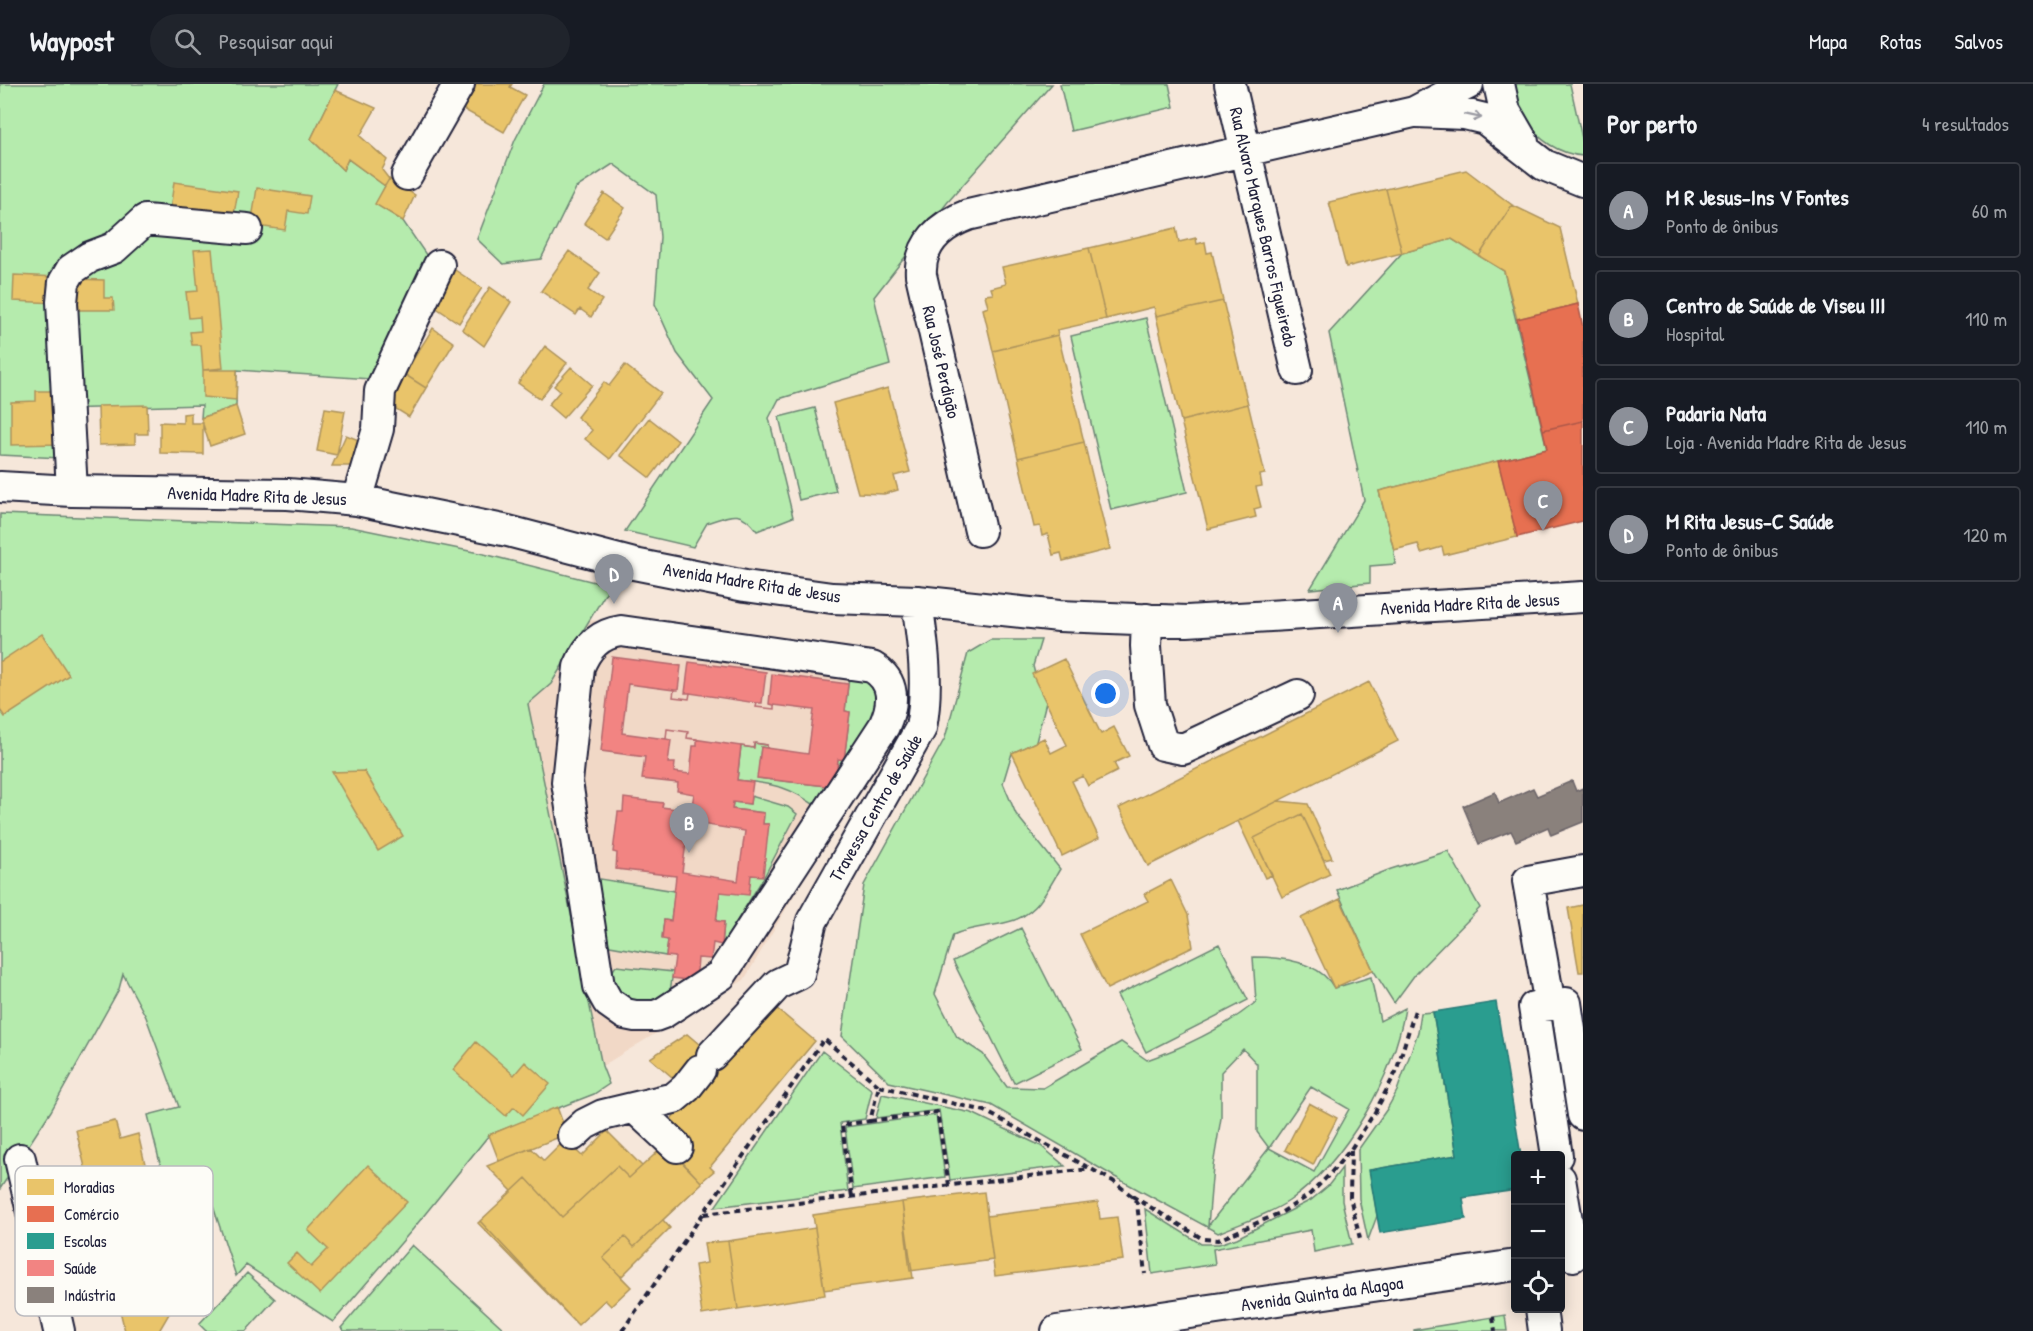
<!DOCTYPE html>
<html lang="pt">
<head>
<meta charset="utf-8">
<style>
  body { margin:0; font-family:"Patrick Hand",sans-serif; background:#20242c; color:#f1f3f6 }
  .controls { position:absolute; right:18px; bottom:18px; display:grid; overflow:hidden; border-radius:6px; box-shadow:0 3px 15px #0003 }
  .controls button { width:54px; height:54px; display:grid; place-items:center; padding:0; border:0; border-bottom:2px solid #363941; background:#171b24; color:#f1f3f6; font:30px sans-serif }
  .you { position:absolute; left:1106px; top:610px; width:21px; height:21px; margin:-15px; border:4px solid #fff; border-radius:50%; background:#1a73e8; box-shadow:0 0 0 9px #1a73e833 }
  .badge { display:grid; place-items:center; width:39px; height:39px; border-radius:50%; background:#8c9099; color:#fff; font-size:20px; font-weight:700 }
  .pin { position:absolute; translate:-50% -50px; filter:drop-shadow(0 2px 3px #0008) }
  .pin::after { content:''; position:absolute; top:32px; width:21px; height:18px; background:inherit; clip-path:polygon(0 0,100% 0,50% 100%) }
  .list { margin:0; padding:0; list-style:none }
  h2 { display:flex; justify-content:space-between; align-items:center; height:78px; margin:0; padding:0 24px; font-size:26px }
  h2 small { font-size:20px; font-weight:400; color:#9ea1a6 }
  .list li { display:grid; grid-template-columns:39px 1fr auto; gap:18px; align-items:center; box-sizing:border-box; height:96px; margin:0 12px 12px; padding:0 12px; border:2px solid #363941; border-radius:6px }
  .list b { display:block; font-size:22px; white-space:nowrap }
  .list p { margin:0; font-size:20px; white-space:nowrap; color:#9ea1a6 }
  .list em { font-size:20px; font-style:normal; color:#9ea1a6 }
  .icon { flex:none; width:33px; height:33px; fill:none; stroke:currentColor; stroke-width:2; stroke-linecap:round; stroke-linejoin:round }
  .map { position:relative; flex:none; width:1583px; height:1247px; overflow:hidden }
  header { display:flex; align-items:center; gap:36px; box-sizing:border-box; height:84px; padding:0 30px; background:#171b24; border-bottom:2px solid #363941 }
  header strong { font-size:28px }
  nav { display:flex; gap:33px; margin-inline-start:auto; font-size:21px }
  .search { width:420px; height:54px; background:#20242c; display:flex; align-items:center; gap:15px; box-sizing:border-box; padding:0 21px; border-radius:33px; color:#9ea1a6; font-size:22px }
  main { display:flex }
  aside { flex:1; background:#171b24 }
  .map>svg:first-child { display:block }
</style>
</head>
<body>
<header>
<strong>Waypost</strong>
<div class="search"><svg class="icon" aria-label="search" viewBox="0 0 24 24"><circle cx="10" cy="10" r="6"/><path d="M15 15l6 6"/></svg>Pesquisar aqui</div>
<nav><a>Mapa</a><a>Rotas</a><a>Salvos</a></nav>
</header>
<main>
<div class="map">
<svg width="1583" height="1247" viewBox="0 0 1583 1247">
  <rect width="100%" height="100%" fill="#f6e7da"/>
  <filter id="ink" filterUnits="userSpaceOnUse"><feTurbulence type="fractalNoise" baseFrequency=".0167" numOctaves="2"/><feDisplacementMap in="SourceGraphic" scale="12" xChannelSelector="R" yChannelSelector="G"/><feConvolveMatrix kernelMatrix="1 2 1 2 8 2 1 2 1" color-interpolation-filters="sRGB"/></filter>
  <g filter="url(#ink)">
    <path fill="#f1d8c6" d="M 590,536 L 861,570 L 898,636 L 744,896 L 602,982 L 527,620 L 551,600 Z"/>
    <path fill="#b5ebad" stroke="#6c8674" stroke-width="1.5" fill-rule="evenodd" d="M 0,0 L 338,0 L 311,55 L 343,86 L 348,75 L 385,102 L 376,120 L 403,137 L 433,181 L 371,295 L 237,286 L 236,322 L 201,334 L 202,321 L 61,325 L 61,374 L 0,371 Z
      M 544,0 L 1052,0 L 947,119 L 874,213 L 890,281 L 779,315 L 769,334 L 793,433 L 757,447 C 740,424 731,431 707,439 L 693,463 L 625,447 L 713,316 L 677,269 L 655,220 L 660,153 L 656,111 L 613,80 L 576,104 L 541,175 L 503,180 L 477,155 L 515,56 Z
      M 1060,0 L 1169,0 L 1174,23 L 1071,47 Z
      M 1511,0 L 1570,0 L 1583,59 L 1583,72 C 1559,70 1538,56 1525,36 C 1518,26 1515,11 1511,0 Z
      M 1452,155 L 1504,187 L 1547,365 L 1379,407 L 1394,466 L 1395,480 L 1370,482 L 1370,499 L 1310,505 L 1364,416 L 1329,249 L 1402,169 Z
      M 1146,234 L 1187,408 L 1111,426 L 1071,252 Z
      M 815,324 L 836,407 L 799,416 L 779,333 Z
      M 0,430 L 351,443 L 484,470 L 610,502 L 551,600 L 528,620 L 602,982 L 609,1000 L 594,1010 L 489,1051 L 413,1145 L 333,1238 L 246,1181 L 236,1192 L 210,1113 L 177,1148 L 148,1031 L 179,1023 L 146,933 L 123,890 L 119,905 L 51,1027 L 0,1105 Z
      M 990,556 L 1041,556 L 1033,582 L 1037,598 L 1046,618 L 1036,658 L 1012,669 L 1003,699 L 1016,730 L 1060,785 C 1045,810 1036,833 1004,839 C 986,843 970,843 953,851 L 935,910 L 957,953 L 983,970 L 1007,1003 L 1043,1004 L 1121,958 L 1147,976 C 1187,962 1224,944 1256,918 L 1253,873 C 1281,873 1320,877 1334,904 L 1371,893 L 1380,937 L 1405,924 C 1394,992 1347,1077 1289,1117 C 1268,1131 1241,1139 1218,1149 L 1115,1093 L 991,1021 L 889,998 L 842,952 L 864,801 L 945,654 L 968,569 ZM 1243,965 L 1257,980 L 1257,1048 L 1269,1064 L 1208,1142 L 1213,1082 L 1221,1034 L 1221,988 ZM 1311,1003 L 1349,1025 L 1314,1088 L 1269,1064 Z
      M 849,593 L 869,597 C 873,603 879,611 879,619 C 881,640 834,705 821,726 C 790,702 775,700 737,696 L 741,662 L 753,664 L 755,659 L 767,661 L 767,664 L 761,663 L 758,694 L 835,703 L 838,675 L 844,676 L 850,628 L 845,627 Z
      M 751,712 L 788,723 L 797,730 L 764,793 L 722,861 L 724,838 L 716,837 L 720,808 L 751,791 L 768,740 L 763,740 L 764,729 L 732,725 L 733,718 L 750,720 Z
      M 1448,767 L 1480,824 L 1416,889 L 1394,919 L 1373,886 L 1337,806 L 1391,785 Z
      M 600,795 L 675,807 L 671,837 L 664,836 L 662,854 L 668,856 L 666,872 L 610,862 L 607,858 L 596,799 Z
      M 1021,844 L 1082,965 L 1014,999 L 953,877 Z
      M 1219,860 L 1248,916 L 1146,968 L 1117,911 Z
      M 616,882 L 673,888 L 669,914 L 662,919 L 632,921 L 607,899 L 611,889 Z
      M 1433,928 L 1457,1071 L 1370,1086 L 1377,1132 L 1368,1156 L 1359,1115 L 1358,1066 L 1387,1025 L 1397,1007 L 1418,948 L 1421,929 Z
      M 822,967 L 872,1006 L 865,1035 L 840,1039 L 848,1107 L 715,1123 Z
      M 882,1010 L 972,1029 L 1041,1062 L 1065,1082 L 950,1096 L 939,1026 L 876,1034 Z
      M 936,1031 L 945,1093 L 853,1105 L 845,1043 Z
      M 1342,1084 L 1342,1117 L 1352,1160 L 1314,1168 L 1311,1146 L 1213,1165 L 1215,1180 L 1152,1190 L 1145,1125 L 1201,1160 L 1219,1160 L 1237,1154 L 1311,1116 L 1328,1102 Z
      M 412,1161 L 506,1247 L 344,1247 L 341,1244 Z
      M 247,1189 L 275,1215 L 246,1247 L 206,1247 L 199,1240 Z
      M 1505,1231 L 1507,1247 L 1414,1247 L 1414,1246 Z"/>
    <path fill="#e9c46a" stroke="#ad935c" stroke-width="1.5" d="M 472,0 L 512,0 L 510,3 L 525,11 L 504,48 L 459,23 Z
      M 335,6 L 376,24 L 360,52 L 387,76 L 382,86 L 389,95 L 385,102 L 348,75 L 343,86 L 311,55 Z
      M 1466,86 L 1512,121 L 1479,172 L 1452,155 L 1402,169 L 1386,105 Z
      M 389,95 L 415,111 L 403,137 L 375,120 Z
      M 174,98 L 238,107 L 233,136 L 170,126 Z
      M 257,104 L 310,112 L 307,130 L 288,127 L 285,146 L 251,141 Z
      M 1386,105 L 1402,169 L 1346,183 L 1329,118 Z
      M 604,109 L 625,124 L 605,154 L 584,139 Z
      M 1512,121 L 1560,144 L 1578,220 L 1517,235 L 1504,187 L 1479,172 Z
      M 1176,144 L 1179,158 L 1196,154 L 1197,160 L 1205,158 L 1207,169 L 1212,168 L 1223,217 L 1156,232 L 1154,223 L 1106,235 L 1089,164 Z
      M 1089,164 L 1106,235 L 1057,246 L 1058,251 L 993,267 L 983,225 L 988,223 L 985,211 L 993,210 L 991,204 L 1006,200 L 1002,183 Z
      M 212,165 L 223,284 L 203,286 L 201,261 L 192,261 L 190,248 L 201,247 L 200,233 L 189,234 L 186,208 L 198,207 L 194,166 Z
      M 569,167 L 600,189 L 588,206 L 602,216 L 591,233 L 580,225 L 576,231 L 541,207 Z
      M 452,184 L 482,204 L 459,239 L 429,219 Z
      M 14,191 L 58,193 L 57,219 L 13,217 Z
      M 74,195 L 104,196 L 104,214 L 113,214 L 114,226 L 73,226 Z
      M 490,203 L 511,218 L 484,262 L 462,245 Z
      M 1223,217 L 1248,320 L 1181,337 L 1156,232 Z
      M 433,244 L 454,259 L 426,304 L 404,290 Z
      M 1058,251 L 1084,358 L 1018,374 L 993,267 Z
      M 545,262 L 567,279 L 540,315 L 518,299 Z
      M 625,281 L 661,309 L 610,375 L 585,355 L 592,346 L 577,333 L 604,298 L 609,302 Z
      M 571,283 L 592,301 L 563,334 L 548,321 L 560,307 L 554,302 Z
      M 203,286 L 237,286 L 236,316 L 203,313 Z
      M 404,290 L 426,304 L 409,333 L 385,318 Z
      M 888,304 L 910,388 L 894,392 L 898,406 L 884,410 L 858,409 L 833,319 Z
      M 36,307 L 61,307 L 61,360 L 11,361 L 11,318 L 36,317 Z
      M 1248,320 L 1265,390 L 1260,391 L 1262,402 L 1256,403 L 1261,423 L 1254,425 L 1256,433 L 1208,445 L 1181,337 Z
      M 147,321 L 148,350 L 135,350 L 135,360 L 99,361 L 98,322 Z
      M 236,322 L 245,350 L 210,362 L 201,334 Z
      M 325,324 L 345,327 L 337,371 L 317,367 Z
      M 191,329 L 191,339 L 203,339 L 203,370 L 160,369 L 160,338 L 183,339 L 183,330 Z
      M 649,334 L 678,357 L 650,394 L 620,371 Z
      M 346,351 L 361,357 L 355,382 L 332,382 Z
      M 1084,358 L 1110,465 L 1063,477 L 1061,469 L 1053,471 L 1048,450 L 1042,452 L 1040,442 L 1034,443 L 1018,374 Z
      M 1498,377 L 1517,453 L 1444,471 L 1442,463 L 1421,469 L 1418,460 L 1394,466 L 1379,407 Z
      M 42,550 L 69,591 L 5,633 L 0,626 L 0,578 Z
      M 1064,575 L 1101,650 L 1114,643 L 1129,672 L 1114,679 L 1118,687 L 1088,702 L 1083,692 L 1072,697 L 1099,754 L 1062,772 L 1012,669 L 1044,654 L 1051,669 L 1067,661 L 1032,590 Z
      M 1369,598 L 1398,657 L 1148,782 L 1119,724 Z
      M 364,687 L 403,752 L 378,767 L 332,688 Z
      M 1278,717 L 1308,720 L 1332,774 L 1324,776 L 1302,730 L 1254,754 L 1272,791 L 1265,794 L 1238,737 Z
      M 1302,730 L 1330,790 L 1282,813 L 1254,754 Z
      M 1171,796 L 1188,831 L 1193,863 L 1107,905 L 1080,850 L 1148,817 L 1144,810 Z
      M 1340,815 L 1373,886 L 1334,904 L 1301,834 Z
      M 1583,821 L 1583,888 L 1579,888 L 1568,824 Z
      M 769,918 L 815,957 L 710,1083 L 714,1087 L 701,1098 L 673,1068 L 664,1044 L 706,991 L 679,999 L 650,974 L 687,950 L 718,976 Z
      M 476,958 L 514,991 L 525,978 L 550,1000 L 523,1031 L 514,1023 L 506,1032 L 453,986 Z
      M 1309,1019 L 1337,1034 L 1313,1081 L 1285,1066 Z
      M 557,1023 L 567,1050 L 499,1077 L 489,1051 Z
      M 115,1037 L 120,1055 L 138,1050 L 160,1144 L 103,1158 L 76,1046 Z
      M 607,1047 L 642,1082 L 665,1061 L 702,1099 L 663,1136 L 670,1144 L 621,1193 L 631,1203 L 611,1222 L 605,1216 L 578,1241 L 478,1139 L 512,1107 L 487,1082 L 531,1064 L 544,1077 L 565,1056 L 582,1072 Z
      M 665,1061 L 702,1099 L 634,1163 L 625,1153 L 603,1174 L 631,1203 L 611,1222 L 605,1216 L 578,1241 L 480,1137 L 526,1094 L 562,1133 L 617,1082 L 629,1094 Z
      M 368,1081 L 407,1118 L 320,1210 L 287,1179 L 297,1169 L 311,1183 L 328,1165 L 308,1146 Z
      M 984,1108 L 993,1176 L 910,1187 L 902,1118 Z
      M 902,1118 L 913,1194 L 824,1206 L 813,1131 Z
      M 1098,1118 L 1100,1135 L 1117,1133 L 1123,1176 L 995,1192 L 987,1132 Z
      M 160,1144 L 167,1171 L 194,1187 L 159,1247 L 125,1247 L 103,1158 Z
      M 815,1144 L 825,1211 L 738,1225 L 728,1157 Z
      M 728,1157 L 738,1225 L 702,1231 L 695,1181 L 707,1179 L 704,1159 Z"/>
    <path fill="#e76f51" stroke="#ac584a" stroke-width="1.5" d="M 1578,220 L 1583,243 L 1583,337 L 1543,346 L 1517,235 Z
      M 1583,337 L 1583,437 L 1517,453 L 1498,377 L 1547,365 L 1543,346 Z"/>
    <path fill="#2a9d8f" stroke="#287876" stroke-width="1.5" d="M 1496,918 L 1521,1072 L 1516,1072 L 1516,1106 L 1463,1114 L 1466,1135 L 1380,1149 L 1369,1086 L 1457,1071 L 1433,928 Z"/>
    <path fill="#f28482" stroke="#b4676d" stroke-width="1.5" fill-rule="evenodd" d="M 612,573 L 681,582 L 678,606 L 674,606 L 673,613 L 689,615 L 690,609 L 685,609 L 689,578 L 766,588 L 762,619 L 757,619 L 756,623 L 774,625 L 774,621 L 769,620 L 772,590 L 848,600 L 845,627 L 850,628 L 844,676 L 838,675 L 835,703 L 757,694 L 761,663 L 767,664 L 767,661 L 754,659 L 754,664 L 741,662 L 737,696 L 753,698 L 751,712 L 750,720 L 733,718 L 732,725 L 764,729 L 763,740 L 769,740 L 763,792 L 751,791 L 749,811 L 720,808 L 716,837 L 724,838 L 722,861 L 713,859 L 711,875 L 698,874 L 696,897 L 672,894 L 675,873 L 666,872 L 668,856 L 662,855 L 664,836 L 671,837 L 676,792 L 616,785 L 617,769 L 613,768 L 618,728 L 623,728 L 624,714 L 663,719 L 662,723 L 691,727 L 694,710 L 677,707 L 678,699 L 642,695 L 645,673 L 601,667 ZM 667,645 L 688,648 L 687,654 L 697,655 L 697,662 L 693,662 L 690,690 L 674,688 L 675,679 L 668,679 L 671,656 L 666,655 Z
      M 628,600 L 674,606 L 673,613 L 689,615 L 690,609 L 757,619 L 756,623 L 774,625 L 774,621 L 814,626 L 808,670 L 767,664 L 767,661 L 754,659 L 754,664 L 687,654 L 688,648 L 667,645 L 666,655 L 622,649 Z
      M 689,738 L 745,747 L 738,797 L 682,788 Z"/>
    <path fill="#8a817c" stroke="#6b6468" stroke-width="1.5" d="M 1572,697 L 1576,707 L 1583,704 L 1583,738 L 1551,751 L 1548,743 L 1516,757 L 1511,747 L 1479,760 L 1463,722 L 1495,708 L 1499,719 L 1533,704 L 1537,712 Z"/>
    <g fill="none" stroke-linecap="round" stroke-linejoin="round">
      <g stroke="#22223b" stroke-width="34">
        <path id="minor" d="M 1230,0 L 1297,286
          M 1499,0 L 1505,27 L 1523,58
          M 1417,28 L 1464,30 L 1485,35 L 1544,81 L 1583,97
          M 407,91 L 459,0
          M 0,403 L 72,407 L 288,410 L 357,416 L 508,447 L 634,480 L 745,502 L 832,514 L 917,517 L 1059,532 L 1187,537 L 1583,513
          M 72,407 L 62,218 L 64,198 L 71,186 L 90,173 L 114,164 L 145,136 L 247,145
          M 357,416 L 378,345 L 380,307 L 439,181
          M 980,447 L 921,191 C 919,160 941,141 968,131 L 1414,28 L 1468,0
          M 1147,535 L 1146,562 L 1150,621 L 1163,661 L 1183,665 L 1298,611
          M 621,547 L 872,583 C 896,597 894,620 884,642 L 721,891 L 663,929 L 655,932 L 635,932 L 625,930 L 608,918 L 599,902 L 567,698 L 579,583 C 587,563 599,550 621,547 Z
          M 1550,921 L 1528,797 L 1583,787
          M 712,971 L 778,900 L 799,890 L 812,837 L 921,644 C 929,601 923,560 917,517
          M 635,1024 L 677,1063
          M 573,1051 L 585,1040 L 603,1031 L 674,1014 L 686,1004 L 700,986
          M 1557,1072 L 1534,923 L 1566,919 L 1583,1031
          M 20,1075 L 59,1247
          M 1560,1095 L 1573,1172
          M 1541,1224 L 1544,1247
          M 1057,1247 L 1114,1240 L 1516,1181"/>
      </g>
      <path stroke="#22223b" stroke-width="4" stroke-dasharray="6 4.5" stroke-linecap="butt" d="M 879,1002 L 985,1027 L 1113,1097 L 1132,1112 L 1137,1119 L 1145,1190
        M 870,1037 L 937,1028 L 949,1101
        M 1351,1066 L 1350,1113 L 1361,1159
        M 1132,1112 L 1203,1155 L 1218,1156 L 1282,1128 L 1308,1112 L 1330,1090 L 1351,1065 L 1375,1028 L 1396,988 L 1415,926
        M 704,1130 L 1089,1085
        M 1493,1233 L 1495,1247
        M 622,1247 L 824,955 L 879,1002 L 870,1037 L 842,1041 L 852,1113"/>
      <use href="#minor" stroke="#fdfcf7" stroke-width="30"/>
    </g>
    <defs><path id="oneway-shaft" d="M-6 0H5M1.5-3L5.5 0L1.5 3" fill="none" stroke-width="1.6" stroke-linecap="round" stroke-linejoin="round" transform="scale(1.5)"/></defs>
    <use stroke="#9a9aa2" href="#oneway-shaft" transform="translate(1473 32) rotate(12)"/>
  </g>
  <g text-anchor="middle" stroke-width="6" stroke-linejoin="round" paint-order="stroke">
    <g font-size="18" fill="#22223b" stroke="#fdfcf7">
      <text transform="translate(1263 143) rotate(77)" y="6">Rua Alvaro Marques Barros Figueiredo</text>
      <text transform="translate(941 278) rotate(77)" y="6">Rua José Perdigão</text>
      <text transform="translate(257 412) rotate(2)" y="6">Avenida Madre Rita de Jesus</text>
      <text transform="translate(752 499) rotate(9)" y="6">Avenida Madre Rita de Jesus</text>
      <text transform="translate(1470 520) rotate(-3)" y="6">Avenida Madre Rita de Jesus</text>
      <text transform="translate(876 724) rotate(-60)" y="6">Travessa Centro de Saúde</text>
      <text transform="translate(1322 1210) rotate(-8)" y="6">Avenida Quinta da Alagoa</text>
    </g>
  </g>
  <rect x="15" y="1082" width="198" height="150" rx="9" fill="#fdfcf7" stroke="#bbbbbf" stroke-width="1.5"/>
  <rect x="27" y="1095" width="27" height="16" fill="#e9c46a"/>
  <rect x="27" y="1122" width="27" height="16" fill="#e76f51"/>
  <rect x="27" y="1149" width="27" height="16" fill="#2a9d8f"/>
  <rect x="27" y="1176" width="27" height="16" fill="#f28482"/>
  <rect x="27" y="1203" width="27" height="16" fill="#8a817c"/>
  <g font-size="16" fill="#22223b">
    <text x="64" y="1109">Moradias</text>
    <text x="64" y="1136">Comércio</text>
    <text x="64" y="1163">Escolas</text>
    <text x="64" y="1190">Saúde</text>
    <text x="64" y="1217">Indústria</text>
  </g>
</svg>
<div class="controls">
<button>+</button>
<button>−</button>
<button><svg class="icon" aria-label="locate" viewBox="0 0 24 24"><circle cx="12" cy="12" r="6"/><path d="M12 2v4M12 18v4M2 12h4M18 12h4"/></svg></button>
</div>
<div class="you"></div>
<div class="pin badge" style="left:1338px;top:549px">A</div>
<div class="pin badge" style="left:689px;top:769px">B</div>
<div class="pin badge" style="left:1543px;top:447px">C</div>
<div class="pin badge" style="left:614px;top:520px">D</div>
</div>
<aside>
<h2>Por perto<small>4 resultados</small></h2>
<ul class="list">
<li><span class="badge">A</span><div><b>M R Jesus-Ins V Fontes</b><p>Ponto de ônibus</p></div><em>60 m</em></li>
<li><span class="badge">B</span><div><b>Centro de Saúde de Viseu III</b><p>Hospital</p></div><em>110 m</em></li>
<li><span class="badge">C</span><div><b>Padaria Nata</b><p>Loja · Avenida Madre Rita de Jesus</p></div><em>110 m</em></li>
<li><span class="badge">D</span><div><b>M Rita Jesus-C Saúde</b><p>Ponto de ônibus</p></div><em>120 m</em></li>
</ul>
</aside>
</main>
</body>
</html>
